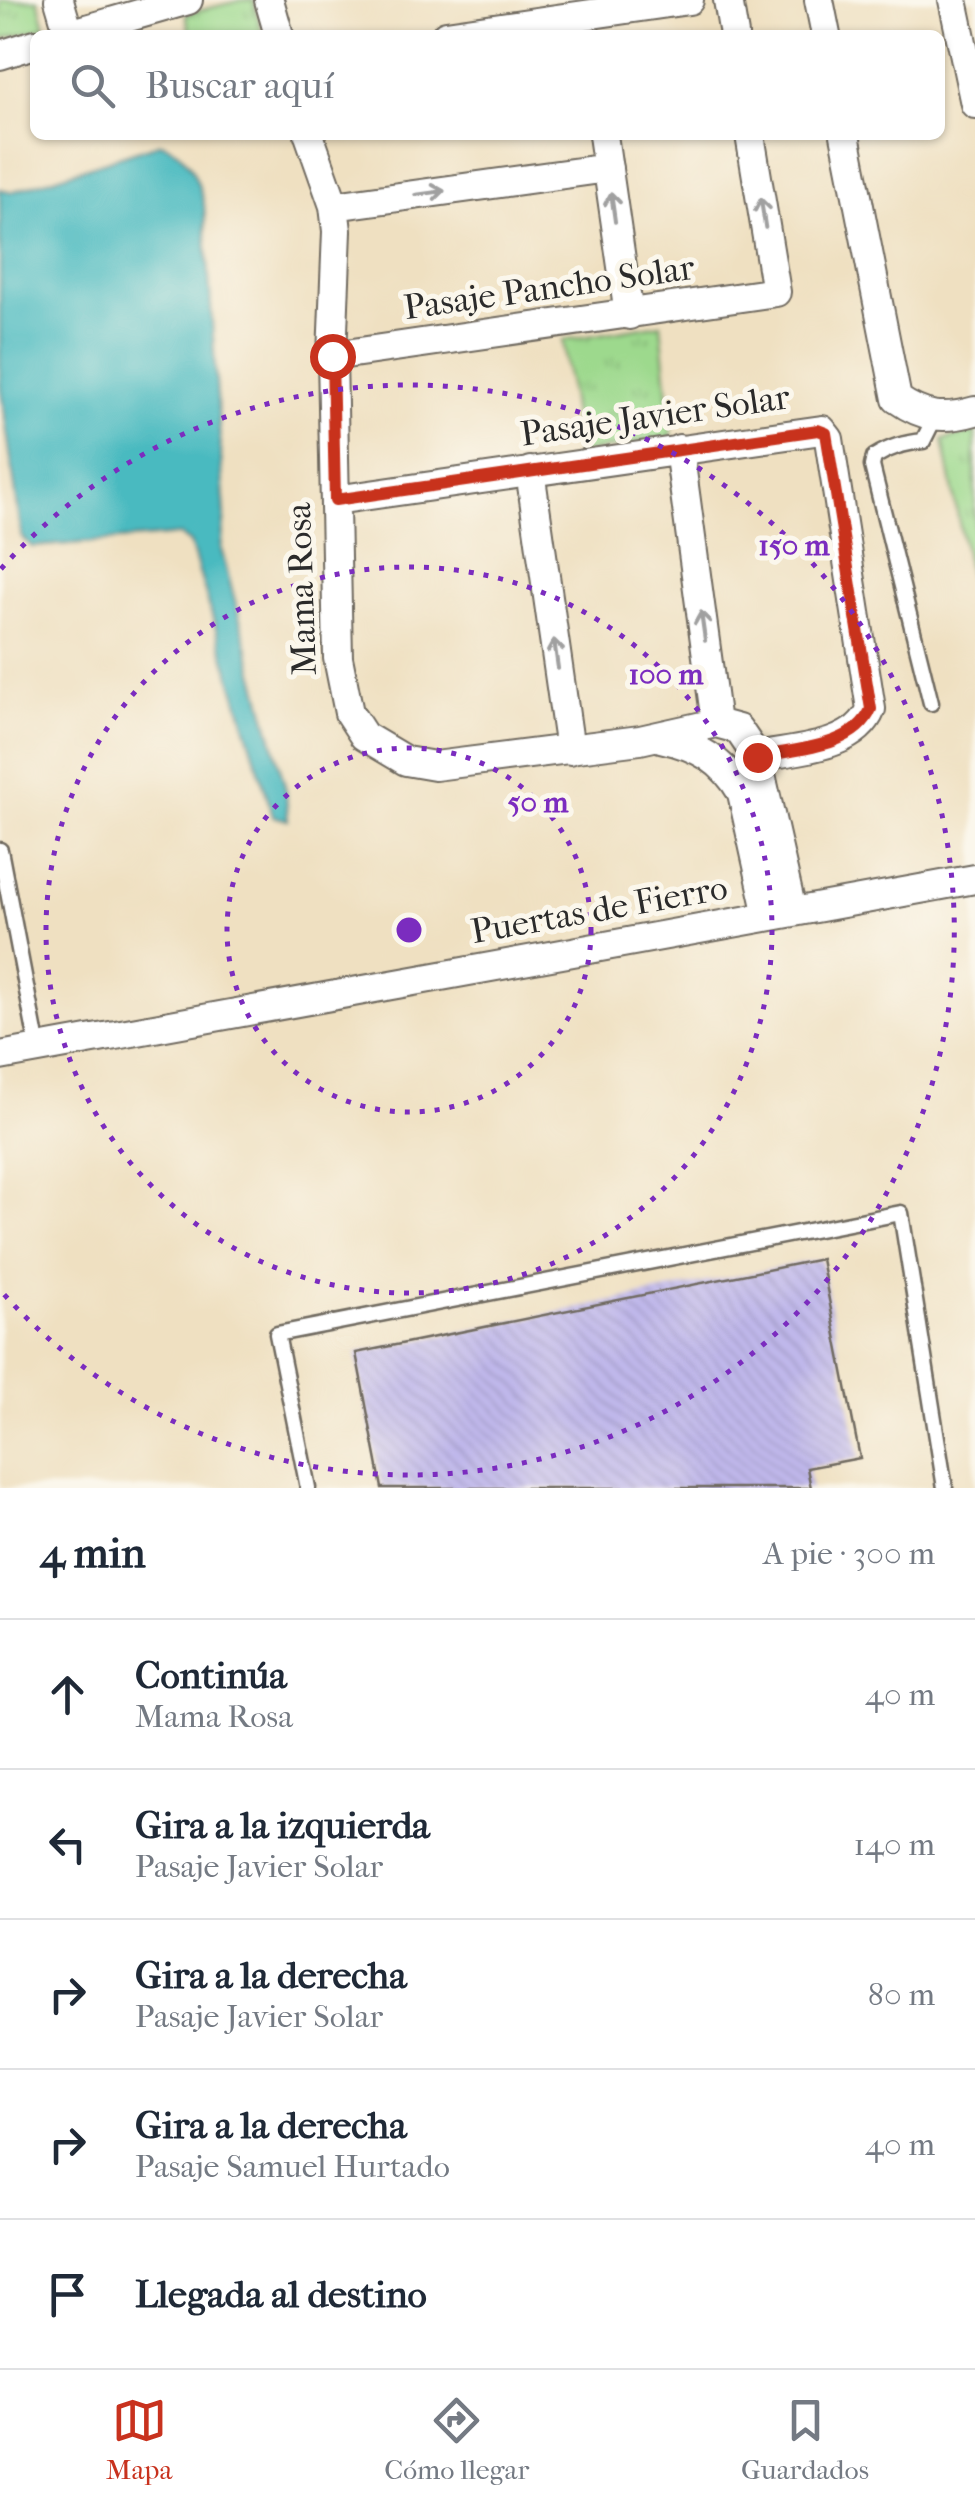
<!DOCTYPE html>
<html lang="es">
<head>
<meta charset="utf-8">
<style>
  body { margin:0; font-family:"IM FELL French Canon",serif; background:#f2f2f3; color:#1f2937 }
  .stop { position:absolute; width:30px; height:30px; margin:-22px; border:8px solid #c8321e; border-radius:50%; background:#fff }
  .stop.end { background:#c8321e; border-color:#fff; box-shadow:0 2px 10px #0008 }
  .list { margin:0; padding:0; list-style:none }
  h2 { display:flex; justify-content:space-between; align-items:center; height:130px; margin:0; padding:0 40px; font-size:42px }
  h2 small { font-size:32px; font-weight:400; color:#747a83 }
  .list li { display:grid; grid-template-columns:65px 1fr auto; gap:30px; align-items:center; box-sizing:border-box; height:150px; padding:0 40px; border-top:2px solid #e0e1e3 }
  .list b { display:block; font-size:38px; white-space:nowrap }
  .list p { margin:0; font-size:32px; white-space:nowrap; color:#747a83 }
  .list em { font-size:32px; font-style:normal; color:#747a83 }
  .icon { flex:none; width:55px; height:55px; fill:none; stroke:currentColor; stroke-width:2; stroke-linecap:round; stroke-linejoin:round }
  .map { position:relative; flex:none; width:975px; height:1488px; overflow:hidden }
  .search { position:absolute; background:#fff; box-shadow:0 2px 8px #0004; left:30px; right:30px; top:30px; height:110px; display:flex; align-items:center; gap:25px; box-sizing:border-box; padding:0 35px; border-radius:15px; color:#747a83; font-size:38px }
  .sheet { height:880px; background:#fff }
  nav { display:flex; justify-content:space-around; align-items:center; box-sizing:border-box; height:140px; border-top:2px solid #e0e1e3; background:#fff; font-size:28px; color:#747a83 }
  nav a { display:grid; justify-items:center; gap:5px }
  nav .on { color:#c8321e }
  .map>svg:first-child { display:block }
</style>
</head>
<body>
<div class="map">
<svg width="975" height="1488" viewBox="0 0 975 1488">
  <defs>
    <pattern id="park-tufts" width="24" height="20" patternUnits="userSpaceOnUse" patternTransform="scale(2.5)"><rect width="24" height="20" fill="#9dd98d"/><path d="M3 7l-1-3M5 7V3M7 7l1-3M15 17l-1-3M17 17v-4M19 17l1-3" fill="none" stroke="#87ba7a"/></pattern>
    <pattern id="building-back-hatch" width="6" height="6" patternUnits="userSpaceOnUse" patternTransform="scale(2.5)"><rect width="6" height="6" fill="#c0b8eb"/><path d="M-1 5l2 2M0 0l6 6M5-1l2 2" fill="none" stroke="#a59eca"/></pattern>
  </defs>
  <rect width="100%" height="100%" fill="#fbf7ec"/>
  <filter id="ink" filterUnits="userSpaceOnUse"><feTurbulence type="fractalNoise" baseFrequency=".01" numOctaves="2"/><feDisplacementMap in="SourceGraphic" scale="20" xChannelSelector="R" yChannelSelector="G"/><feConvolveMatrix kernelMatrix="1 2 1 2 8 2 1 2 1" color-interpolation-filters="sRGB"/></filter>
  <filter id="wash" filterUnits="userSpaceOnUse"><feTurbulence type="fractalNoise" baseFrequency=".0048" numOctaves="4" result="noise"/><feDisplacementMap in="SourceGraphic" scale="40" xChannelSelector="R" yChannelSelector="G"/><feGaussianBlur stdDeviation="2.25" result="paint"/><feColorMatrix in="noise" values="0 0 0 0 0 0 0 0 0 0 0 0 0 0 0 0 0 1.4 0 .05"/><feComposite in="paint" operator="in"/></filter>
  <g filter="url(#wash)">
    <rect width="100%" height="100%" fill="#efe0c1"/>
    <path fill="url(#park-tufts)" stroke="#64825c" stroke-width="2.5" d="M 0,0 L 38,0 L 45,27 L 0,40 Z
      M 242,0 L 253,0 L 263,35 L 190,35 L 186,14 Z
      M 661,324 L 672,437 L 578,454 L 563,340 Z
      M 975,432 L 975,605 L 943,440 Z"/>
    <path fill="#4abac0" stroke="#3a7276" stroke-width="2.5" d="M 161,143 C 189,152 197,178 204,204 L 225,515 L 221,549 L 286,790 L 288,820 L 273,816 L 190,543 L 179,535 L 32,547 L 22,537 L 0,383 L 0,189 L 11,192 Z"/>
    <g id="blocks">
      <path fill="url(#building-back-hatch)" d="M 821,1259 L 860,1458 L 807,1468 L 811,1488 L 382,1488 L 356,1353 Z"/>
    </g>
  </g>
  <g filter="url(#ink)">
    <use href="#blocks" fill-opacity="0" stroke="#706a60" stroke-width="2.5"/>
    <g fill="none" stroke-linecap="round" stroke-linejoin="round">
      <g stroke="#706a60" stroke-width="19">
        <path id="lane" d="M 931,703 L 872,466 L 874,457 C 890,447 904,443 923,441 L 935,417
          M 0,850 L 38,1049
          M 308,1488 L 277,1334 L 901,1213 L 945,1488"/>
      </g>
      <g stroke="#706a60" stroke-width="32">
        <path id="street" d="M 59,0 L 69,34
          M 269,0 L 279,35
          M 728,0 L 734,35
          M 819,0 L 826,35
          M 953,0 L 975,104
          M 66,35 L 188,0
          M 446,35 L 689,0
          M 0,55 L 35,44
          M 309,135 L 334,206 L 337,231 L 332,356 L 338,658 L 349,713 L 364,736 L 406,761 L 435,766 L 640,740 L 716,723 L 738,729 L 757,757 L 792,911
          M 603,135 L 629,315
          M 845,135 L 897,399 C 924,418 944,420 975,411
          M 334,206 L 608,168
          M 332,356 L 776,292 L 750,135
          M 679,449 L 716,723
          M 530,471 L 570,750
          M 335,500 L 822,430 L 829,439 L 871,709 C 855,749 794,749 757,757
          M 661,738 C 698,746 723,760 742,793 L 769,916
          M 0,1056 L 975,879"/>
      </g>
      <use href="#lane" stroke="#fff" stroke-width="14"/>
      <use href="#street" stroke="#fff" stroke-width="28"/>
    </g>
    <defs><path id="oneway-shaft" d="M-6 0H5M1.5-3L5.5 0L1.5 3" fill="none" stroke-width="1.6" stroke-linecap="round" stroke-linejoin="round" transform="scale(2.5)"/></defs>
    <g stroke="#a0a0a0">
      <use href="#oneway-shaft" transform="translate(430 193) rotate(-8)"/>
      <use href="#oneway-shaft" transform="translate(613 207) rotate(-98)"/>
      <use href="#oneway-shaft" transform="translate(763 213) rotate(-99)"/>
      <use href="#oneway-shaft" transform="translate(703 626) rotate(-98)"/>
      <use href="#oneway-shaft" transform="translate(556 654) rotate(-98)"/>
    </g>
  </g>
  <g fill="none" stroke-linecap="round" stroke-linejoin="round" filter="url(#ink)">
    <path stroke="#c8321e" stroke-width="12" d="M 332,356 L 335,500 L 818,430 L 826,433 L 871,709 C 855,748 794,749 757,757"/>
  </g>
  <g fill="none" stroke="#7b2cbf" stroke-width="5" stroke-dasharray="5 10">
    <circle cx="409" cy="930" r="182"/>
    <circle cx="409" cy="930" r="363"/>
    <path d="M1 569A545 545 0 1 1 1 1291"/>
  </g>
  <g text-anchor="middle" stroke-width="10" stroke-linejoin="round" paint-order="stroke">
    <g font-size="35" fill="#2b2b2b" stroke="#fbf7ec">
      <text transform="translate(549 287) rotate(-8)" y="12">Pasaje Pancho Solar</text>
      <text transform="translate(655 415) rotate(-8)" y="12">Pasaje Javier Solar</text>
      <text transform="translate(301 589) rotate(-92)" y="12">Mama Rosa</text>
      <text transform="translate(599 909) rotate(-10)" y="12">Puertas de Fierro</text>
    </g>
  </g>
  <circle cx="409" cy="930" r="15" fill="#7b2cbf" stroke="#fbf7ec" stroke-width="5"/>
  <g font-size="30" text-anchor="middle" font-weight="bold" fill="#7b2cbf" stroke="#fbf7ec" stroke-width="10" stroke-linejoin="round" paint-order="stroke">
    <text x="794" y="555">150 m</text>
    <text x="666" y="684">100 m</text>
    <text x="538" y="812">50 m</text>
  </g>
</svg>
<div class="stop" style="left:332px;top:356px"></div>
<div class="stop end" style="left:757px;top:757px"></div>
<div class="search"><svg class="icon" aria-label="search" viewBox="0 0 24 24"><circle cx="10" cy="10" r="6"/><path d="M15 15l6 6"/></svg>Buscar aquí</div>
</div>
<section class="sheet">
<h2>4 min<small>A pie · 300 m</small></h2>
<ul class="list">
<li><svg class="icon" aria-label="ahead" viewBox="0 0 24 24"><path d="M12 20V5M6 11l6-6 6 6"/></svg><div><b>Continúa</b><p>Mama Rosa</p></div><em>40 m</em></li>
<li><svg class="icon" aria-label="left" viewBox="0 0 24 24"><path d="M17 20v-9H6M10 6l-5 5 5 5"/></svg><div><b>Gira a la izquierda</b><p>Pasaje Javier Solar</p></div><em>140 m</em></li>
<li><svg class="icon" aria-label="right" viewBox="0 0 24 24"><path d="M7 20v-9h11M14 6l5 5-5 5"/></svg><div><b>Gira a la derecha</b><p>Pasaje Javier Solar</p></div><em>80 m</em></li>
<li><svg class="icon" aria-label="right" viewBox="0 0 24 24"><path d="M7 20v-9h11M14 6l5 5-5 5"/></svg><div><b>Gira a la derecha</b><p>Pasaje Samuel Hurtado</p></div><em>40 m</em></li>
<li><svg class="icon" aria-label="arrive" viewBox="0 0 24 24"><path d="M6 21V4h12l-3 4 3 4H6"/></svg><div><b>Llegada al destino</b></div></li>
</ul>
</section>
<nav>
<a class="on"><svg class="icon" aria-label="map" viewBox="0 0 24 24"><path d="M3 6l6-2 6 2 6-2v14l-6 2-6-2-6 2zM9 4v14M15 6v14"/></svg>Mapa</a>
<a><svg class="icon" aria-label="directions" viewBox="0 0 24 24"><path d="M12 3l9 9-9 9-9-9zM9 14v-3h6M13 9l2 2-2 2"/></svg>Cómo llegar</a>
<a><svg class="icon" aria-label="saved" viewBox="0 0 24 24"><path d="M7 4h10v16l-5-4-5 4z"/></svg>Guardados</a>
</nav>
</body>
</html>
